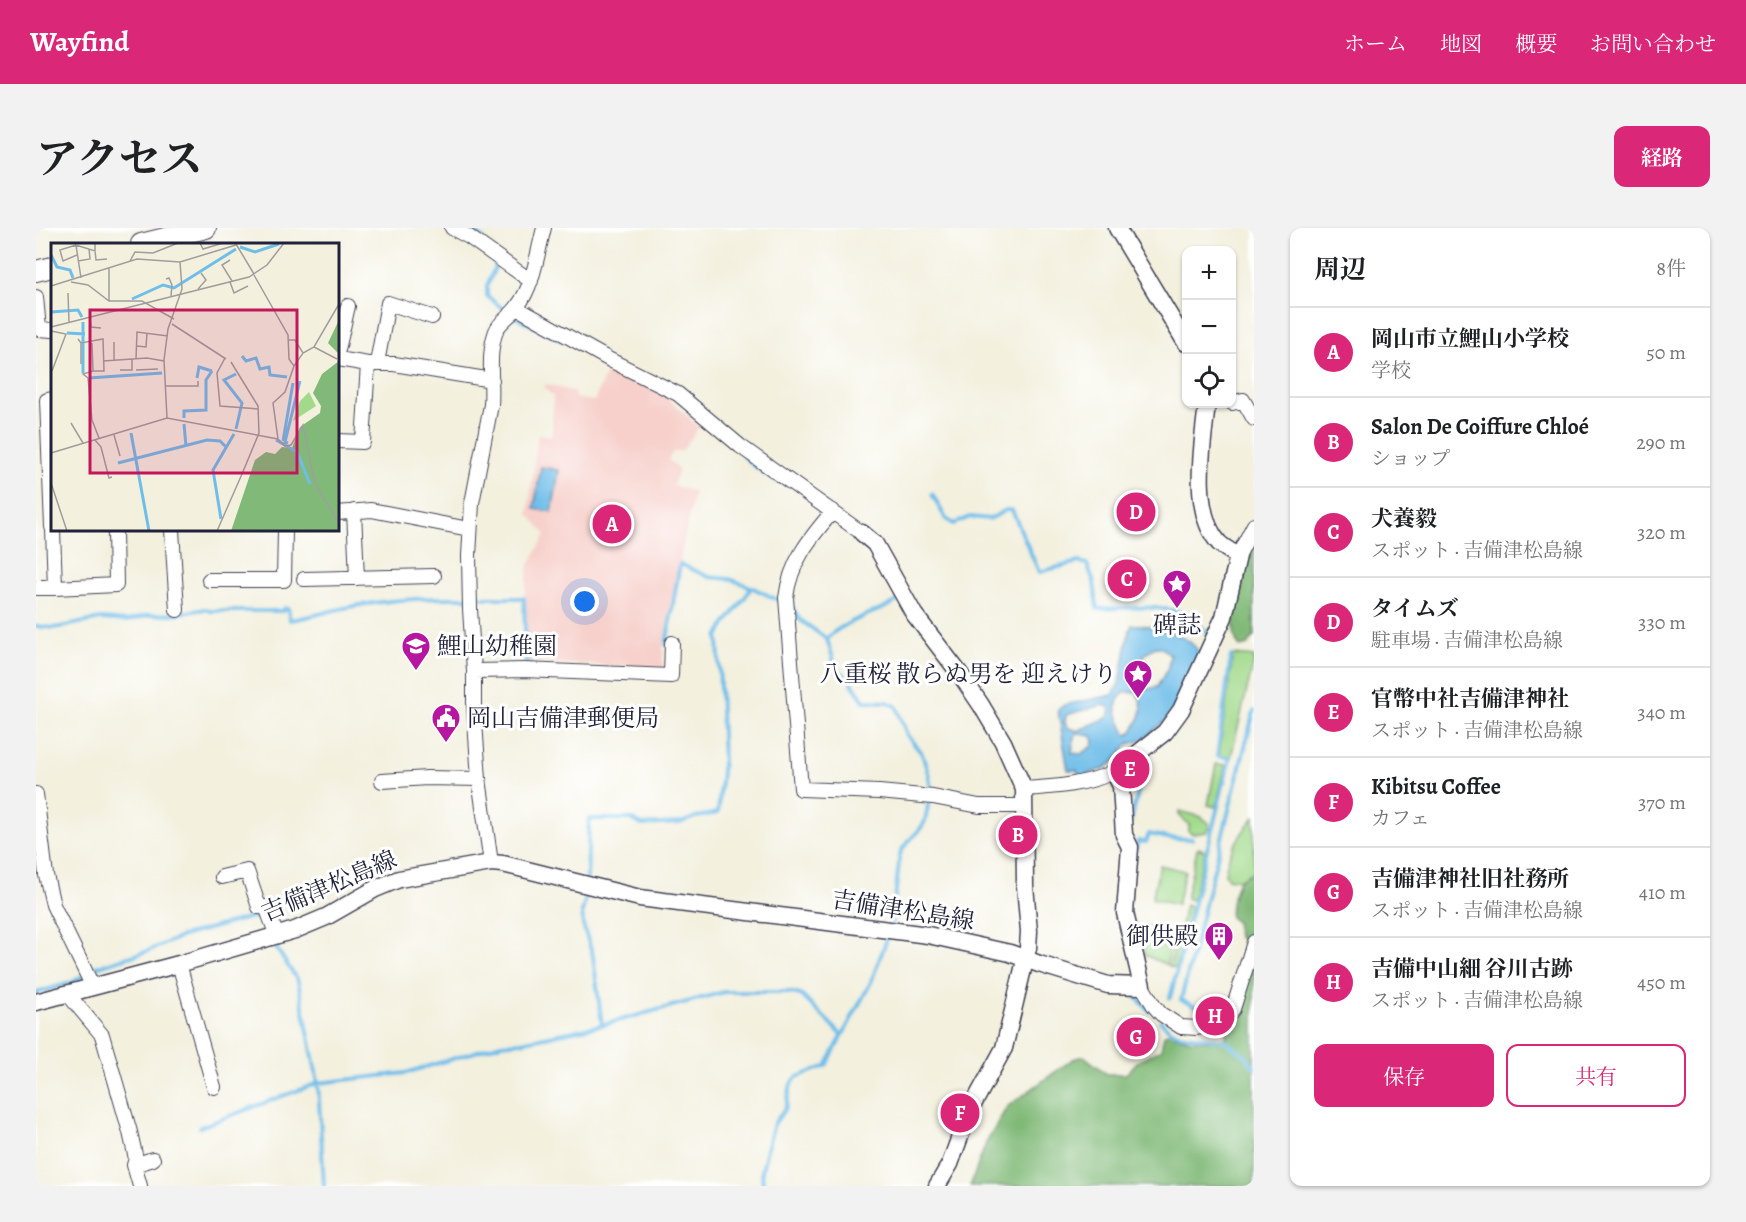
<!DOCTYPE html>
<html lang="ja">
<head>
<meta charset="utf-8">
<style>
  body { margin:0; font-family:Alegreya,"Noto Serif JP",serif; background:#f2f2f2; color:#202124 }
  .controls { position:absolute; right:18px; top:18px; display:grid; overflow:hidden; border-radius:12px; box-shadow:0 2px 4px #0004 }
  .controls button { width:54px; height:54px; display:grid; place-items:center; padding:0; border:0; border-bottom:2px solid #e0e0e0; background:#fff; color:#202124; font:30px sans-serif }
  .you { position:absolute; left:549px; top:374px; width:21px; height:21px; margin:-15px; border:4px solid #fff; border-radius:50%; background:#1a73e8; box-shadow:0 0 0 9px #1a73e833 }
  .badge { display:grid; place-items:center; width:39px; height:39px; border-radius:50%; background:#db2777; color:#fff; font-size:20px; font-weight:700 }
  .pin { position:absolute; translate:-50% -50%; border:3px solid #fff; box-shadow:0 2px 6px #0006 }
  .list { margin:0; padding:0; list-style:none }
  h2 { display:flex; justify-content:space-between; align-items:center; height:78px; margin:0; padding:0 24px; font-size:26px }
  h2 small { font-size:20px; font-weight:400; color:#757577 }
  .list li { display:grid; grid-template-columns:39px 1fr auto; gap:18px; align-items:center; box-sizing:border-box; height:90px; padding:0 24px; border-top:2px solid #e0e0e0 }
  .list b { display:block; font-size:22px; white-space:nowrap }
  .list p { margin:0; font-size:20px; white-space:nowrap; color:#757577 }
  .list em { font-size:20px; font-style:normal; color:#757577 }
  .actions { display:flex; gap:12px; padding:18px 24px }
  .actions a { flex:1; padding:14px 0; border:2px solid #db2777; border-radius:12px; text-align:center; font-size:21px; color:#db2777 }
  .actions .main { background:#db2777; color:#fff }
  .icon { flex:none; width:33px; height:33px; fill:none; stroke:currentColor; stroke-width:2; stroke-linecap:round; stroke-linejoin:round }
  .map { position:relative; flex:none; width:1218px; height:958px; overflow:hidden; border-radius:12px }
  header { display:flex; align-items:center; gap:36px; box-sizing:border-box; height:84px; padding:0 30px; background:#db2777; color:#fff }
  header strong { font-size:28px }
  nav { display:flex; gap:33px; margin-inline-start:auto; font-size:21px }
  .intro { display:flex; align-items:center; justify-content:space-between; box-sizing:border-box; height:144px; padding:0 36px }
  h1 { margin:0; font-size:42px }
  .button { padding:15px 27px; border-radius:12px; background:#db2777; color:#fff; font-size:21px; font-weight:700 }
  main { display:flex; gap:36px; padding:0 36px }
  aside { flex:1; background:#fff; border-radius:12px; box-shadow:0 2px 4px #0004 }
  .map>svg:first-child { display:block }
</style>
</head>
<body>
<header>
<strong>Wayfind</strong>
<nav><a>ホーム</a><a>地図</a><a>概要</a><a>お問い合わせ</a></nav>
</header>
<div class="intro"><h1>アクセス</h1><a class="button">経路</a></div>
<main>
<div class="map">
<svg width="1218" height="958" viewBox="0 0 1218 958">
  <rect width="100%" height="100%" fill="#fff"/>
  <filter id="ink" filterUnits="userSpaceOnUse"><feTurbulence type="fractalNoise" baseFrequency=".0167" numOctaves="2"/><feDisplacementMap in="SourceGraphic" scale="12" xChannelSelector="R" yChannelSelector="G"/><feConvolveMatrix kernelMatrix="1 2 1 2 8 2 1 2 1" color-interpolation-filters="sRGB"/></filter>
  <filter id="wash" filterUnits="userSpaceOnUse"><feTurbulence type="fractalNoise" baseFrequency=".008" numOctaves="4" result="noise"/><feDisplacementMap in="SourceGraphic" scale="24" xChannelSelector="R" yChannelSelector="G"/><feGaussianBlur stdDeviation="1.35" result="paint"/><feColorMatrix in="noise" values="0 0 0 0 0 0 0 0 0 0 0 0 0 0 0 0 0 1.4 0 .05"/><feComposite in="paint" operator="in"/></filter>
  <g filter="url(#wash)">
    <rect width="100%" height="100%" fill="#f3f0de"/>
    <path fill="#f7d0cb" d="M 573,139 L 626,165 L 663,199 L 646,223 L 637,224 L 632,231 L 643,243 L 637,257 L 658,264 L 627,416 L 627,440 L 492,434 L 489,368 L 491,349 L 493,337 L 510,306 L 492,286 L 502,206 L 516,208 L 517,168 L 508,160 L 510,156 L 538,164 L 539,170 L 558,173 Z"/>
    <path fill="#a2da8c" stroke="#627e64" stroke-width="1.5" d="M 1197,427 L 1218,429 L 1218,432 L 1195,529 L 1183,527 Z
      M 1180,536 L 1190,537 L 1180,579 L 1172,577 Z
      M 1143,583 L 1166,589 L 1173,596 L 1173,601 L 1171,604 L 1157,606 L 1153,604 L 1153,597 L 1143,587 Z
      M 1218,589 L 1218,643 L 1203,652 L 1192,650 L 1189,646 C 1191,624 1205,606 1218,589 Z
      M 1163,620 L 1169,623 L 1157,671 L 1155,672 L 1150,670 L 1161,621 Z
      M 1124,637 L 1149,643 L 1141,677 L 1116,671 Z
      M 1150,677 L 1155,679 L 1140,740 L 1134,739 L 1134,737 Z
      M 1111,698 L 1138,704 L 1131,737 L 1108,727 L 1109,699 Z"/>
    <path fill="#81ba78" stroke="#526e5a" stroke-width="1.5" d="M 1218,315 L 1218,408 L 1212,417 L 1204,419 C 1188,403 1207,333 1218,315 Z
      M 1218,643 L 1218,696 L 1212,710 L 1207,712 L 1202,709 L 1200,694 L 1194,689 L 1195,675 L 1203,652 Z
      M 1218,729 L 1218,958 L 934,958 L 950,915 L 971,879 L 1037,831 L 1048,828 L 1071,846 L 1090,846 L 1101,834 L 1125,821 L 1128,807 L 1131,805 L 1154,812 L 1189,813 L 1191,802 L 1201,786 Z"/>
    <path fill="#6fbee9" stroke="#487092" stroke-width="1.5" fill-rule="evenodd" d="M 505,239 L 523,242 L 516,284 L 498,281 Z
      M 1096,397 C 1113,395 1160,408 1163,427 L 1133,489 L 1106,512 L 1092,516 L 1078,534 L 1067,541 L 1043,549 L 1041,542 L 1032,542 L 1022,482 L 1028,477 L 1077,467 L 1084,454 L 1093,404 ZM 1120,419 L 1124,419 L 1134,426 L 1132,440 L 1121,459 L 1111,461 C 1097,449 1103,424 1120,419 ZM 1090,464 L 1100,465 C 1112,480 1103,493 1094,506 L 1091,507 C 1084,493 1072,474 1090,464 ZM 1066,477 L 1073,479 L 1075,483 L 1071,490 L 1043,502 L 1044,506 L 1056,508 L 1058,513 L 1057,518 L 1045,526 L 1036,525 L 1038,509 L 1042,505 L 1040,502 L 1032,500 L 1029,495 L 1030,487 Z"/>
    <g fill="none" stroke-linecap="round" stroke-linejoin="round">
      <path stroke="#6fbee9" stroke-width="4" d="M 434,0 L 447,11
        M 462,32 L 451,58 L 451,68 L 471,84
        M 477,88 L 524,112
        M 709,229 L 716,236 L 741,253
        M 896,266 L 910,291 L 918,296 L 934,289 L 954,291 L 970,282 L 976,282 L 1003,344 L 1043,334 L 1051,336 L 1058,354 L 1061,381 C 1089,380 1122,376 1149,386 C 1158,390 1167,400 1174,408
        M 757,380 L 763,391 L 791,411
        M 0,398 L 18,400 L 65,391 L 92,393 L 112,387 L 138,386 L 170,381 L 174,383 L 247,383 L 247,381 L 252,380 L 254,392 C 280,388 305,379 331,376 C 383,368 436,370 488,370 L 490,436 L 494,436
        M 630,416 L 644,336 L 673,349 L 694,351 L 715,359
        M 1095,593 L 1111,527
        M 1101,621 L 1102,613 L 1110,614 L 1113,606 L 1132,610 L 1156,611
        M 551,651 L 553,591 L 595,591 L 606,597 L 644,595 L 660,589 L 682,585 L 687,533 L 682,409 C 689,392 706,378 715,359 L 748,375
        M 551,665 L 546,684 L 547,697 L 557,728 L 566,797
        M 856,697 L 864,626 C 869,612 884,606 889,593 L 895,562 L 893,548 L 886,526 L 871,507 L 860,478 L 851,474 L 828,473 L 813,451 L 800,440 L 791,411 C 800,397 843,383 860,374 L 862,370
        M 237,715 L 262,753 L 282,855 L 288,958
        M 53,744 L 63,738 L 109,724 L 147,708 L 215,689 L 227,690 L 230,697
        M 1094,763 L 1114,783
        M 0,765 L 37,754 L 47,748
        M 1134,770 L 1194,530 L 1181,528 L 1195,428
        M 1166,781 L 1145,772 L 1218,483
        M 1124,793 L 1134,802 L 1144,807 L 1187,812 L 1210,828 L 1218,839
        M 164,899 L 282,855 L 370,845 L 465,816 L 485,814 L 566,797 L 688,764 L 752,764 L 765,767 L 806,807
        M 727,958 L 726,942 L 732,917 L 738,896 L 750,879 L 755,856 L 761,849 L 790,838 L 835,754 L 852,708"/>
    </g>
  </g>
  <g filter="url(#ink)">
    <g fill="none" stroke-linecap="round" stroke-linejoin="round">
      <g stroke="#414153" stroke-width="16">
        <path id="minor" d="M 416,0 L 433,9 L 495,53
          M 0,69 L 3,101 L 16,102
          M 481,80 L 574,132 L 642,166 L 704,218 L 826,305
          M 302,122 L 312,78
          M 302,131 L 332,136 L 358,136 L 456,152
          M 341,135 L 352,75 L 396,89
          M 16,171 L 11,172 L 16,299
          M 1196,175 L 1207,172 L 1218,191
          M 302,213 L 327,214 L 332,136
          M 318,283 L 321,350
          M 797,283 C 774,310 754,334 750,370 L 765,561 L 843,564 L 897,569 L 943,578 L 987,578
          M 302,285 L 335,282 L 433,301
          M 17,302 L 19,360 L 80,357 L 79,302
          M 136,302 L 141,382
          M 1202,328 L 1218,297
          M 268,351 L 398,348
          M 173,352 L 248,352 L 249,302
          M 0,360 L 19,360
          M 438,443 L 488,442 L 635,448 L 636,415
          M 346,553 L 391,550 L 443,551
          M 988,561 C 1019,559 1049,557 1078,544
          M 0,566 L 10,647 L 17,677 L 57,759
          M 455,635 L 443,551 L 438,479 L 438,443 L 434,381 L 433,328 L 436,275 L 455,177 C 457,153 451,127 460,103 C 464,93 475,88 481,79 C 498,57 501,26 508,0
          M 186,649 L 211,643 L 223,679 L 230,679 L 241,708
          M 143,736 L 178,859
          M 1106,758 L 1118,778 L 1125,786 L 1145,799 L 1161,800 L 1184,795 L 1197,781 L 1218,714
          M 31,765 L 66,807 L 94,904 L 100,931 L 98,937 L 104,958
          M 98,937 L 117,931"/>
      </g>
      <g stroke="#414153" stroke-width="19">
        <path id="major" d="M 1081,0 L 1150,115
          M 826,305 L 839,316 L 878,386 L 924,446 L 945,477 L 967,514 L 988,561 L 989,658 L 993,703 L 992,720 L 968,820 L 933,884 L 914,936 L 901,958
          M 0,774 L 143,736 L 259,702 L 290,689 L 339,661 L 363,651 L 455,635 L 467,636 L 604,670 L 892,707 L 974,725 L 1003,736 L 1072,757 L 1106,758 L 1089,685 L 1094,619 L 1088,607 L 1085,558 L 1078,544 L 1129,504 L 1145,482 L 1188,389 L 1202,328 C 1196,324 1188,320 1183,315 C 1154,283 1167,214 1171,176"/>
      </g>
      <g stroke="#414153" stroke-width="22">
        <path id="highway" d="M 105,16 L 170,0
          M 0,43 L 16,39"/>
      </g>
      <use href="#minor" stroke="#fff" stroke-width="14"/>
      <use href="#major" stroke="#fff" stroke-width="16"/>
      <use href="#highway" stroke="#fff" stroke-width="20"/>
    </g>
  </g>
  <defs>
    <g id="sight-pin" transform="scale(1.5)"><path d="M0 17L-7.5 6A9.5 9.5 0 1 1 7.5 6Z" fill="#b5179e" stroke="#fff"/><path d="M0-6L1.8-2.2L6-1.7L2.9 1.2L3.7 5.4L0 3.3L-3.7 5.4L-2.9 1.2L-6-1.7L-1.8-2.2Z" fill="#fff"/></g>
    <g id="school-pin" transform="scale(1.5)"><path d="M0 17L-7.5 6A9.5 9.5 0 1 1 7.5 6Z" fill="#b5179e" stroke="#fff"/><path d="M0-5L7-2L0 1L-7-2ZM-4 1L0 2.5L4 1V4Q0 6-4 4Z" fill="#fff"/></g>
    <g id="civic-pin" transform="scale(1.5)"><path d="M0 17L-7.5 6A9.5 9.5 0 1 1 7.5 6Z" fill="#b5179e" stroke="#fff"/><path d="M-.6-6.5H3V-4.5H.6V-3L4-1V1h2V6H-6V1h2V-1L-.6-3ZM-1.2 2.5V6h2.4V2.5Z" fill="#fff"/></g>
    <g id="building-pin" transform="scale(1.5)"><path d="M0 17L-7.5 6A9.5 9.5 0 1 1 7.5 6Z" fill="#b5179e" stroke="#fff"/><path d="M-4-6H4V6H1V3H-1V6H-4ZM-2.5-4.3h1.7v1.8h-1.7ZM.8-4.3h1.7v1.8H.8ZM-2.5-1h1.7V.8h-1.7ZM.8-1h1.7V.8H.8Z" fill="#fff"/></g>
  </defs>
  <g fill-rule="evenodd">
    <use href="#sight-pin" x="1141" y="356"/>
    <use href="#school-pin" x="380" y="418"/>
    <use href="#sight-pin" x="1102" y="446"/>
    <use href="#civic-pin" x="410" y="490"/>
    <use href="#building-pin" x="1183" y="708"/>
  </g>
  <g text-anchor="middle" stroke-width="6" stroke-linejoin="round" paint-order="stroke">
    <g font-size="24" fill="#22223b" stroke="#fff" text-anchor="start">
      <text x="1141" y="405" text-anchor="middle">碑誌</text>
      <text x="401" y="426">鯉山幼稚園</text>
      <text x="1081" y="454" text-anchor="end">八重桜 散らぬ男を 迎えけり</text>
      <text x="431" y="498">岡山吉備津郵便局</text>
      <text x="1162" y="716" text-anchor="end">御供殿</text>
    </g>
    <g font-size="24" fill="#22223b" stroke="#fff">
      <text transform="translate(293 658) rotate(-23)" y="8">吉備津松島線</text>
      <text transform="translate(867 682) rotate(9)" y="8">吉備津松島線</text>
    </g>
  </g>
  <g transform="translate(15 15)">
    <rect width="288" height="288" fill="#f3f0de"/>
    <path d="M 258,149 L 265,163 L 242,178 L 249,158 Z" fill="#a2da8c"/>
    <path d="M 288,77 L 288,111 L 277,100 ZM 288,118 L 288,288 L 180,288 L 204,217 L 215,209 L 224,211 L 231,204 L 241,205 L 249,184 L 269,170 L 270,163 L 262,150 L 271,131 Z" fill="#81ba78"/>
    <path fill="none" stroke="#6fbee9" stroke-width="3" d="M 189,4 L 204,9 L 228,1M 0,12 L 6,24 L 19,27 L 22,35M 81,56 L 112,42 L 123,45 L 185,6M 0,69 L 27,67 L 31,74M 16,90 L 34,91M 191,113 L 195,118 L 205,115 L 209,126 L 218,124 L 219,132 L 236,134M 32,130 L 32,79M 38,135 L 111,130M 146,135 L 148,124 L 161,128M 133,175 L 133,168 L 155,167 L 155,137 L 161,128M 133,181 L 135,203M 185,186 L 191,160 L 173,137 L 185,131M 80,190 L 98,288M 225,197 L 246,209 L 259,241M 232,198 L 242,140M 237,200 L 234,199 L 249,138M 67,220 L 156,197 L 169,198 L 176,205M 170,276 L 162,227 L 183,191"/>
    <path fill="none" stroke="#9f9e9d" stroke-width="1.5" d="M 149,0 L 152,6 L 172,0M 185,1 L 203,31M 25,2 L 9,7 L 12,18 L 26,12M 44,8 L 45,17 L 56,16M 179,17 L 171,22 L 181,38M 27,18 L 39,16 L 38,6M 79,18 L 84,9 L 102,10 L 127,0M 30,35 L 25,2 L 44,8 L 44,0M 115,36 L 118,35 L 121,42 L 120,53M 20,39 L 37,42 L 58,58 L 91,58 L 123,76M 179,39 L 183,50 L 197,43M 0,43 L 86,16 L 129,19 L 185,2M 147,46 L 155,37 L 150,30M 17,50 L 18,80M 58,58 L 58,25M 39,75 L 40,84 L 50,85M 121,81 L 175,116M 0,84 L 198,34 L 216,22 L 233,0M 0,88 L 15,91 L 1,128M 27,96 L 30,100 L 52,96 L 53,128 L 42,128 L 41,100M 238,97 L 244,97 L 252,110M 63,99 L 63,118M 30,100 L 30,121M 86,103 L 95,104 L 96,90M 263,104 L 286,116M 174,115 L 166,130 L 169,163 L 207,166M 85,116 L 86,89 L 117,93M 52,118 L 96,115 L 113,118M 180,119 L 207,163 L 208,190 L 191,231M 243,123 L 252,110 L 263,104 L 288,61M 69,127 L 81,127 L 81,116M 85,127 L 107,126M 42,128 L 32,131 L 37,135 L 41,177 L 48,195M 114,143 L 147,143 L 147,138M 116,175 L 113,117 L 117,86 L 131,46 L 129,19M 20,180 L 32,200M 63,192 L 69,213M 227,196 L 234,203 L 240,202 L 252,182 L 264,241 L 288,280M 44,197 L 50,204 L 58,235 L 61,234M 0,210 L 116,175 L 227,196 L 222,160 L 234,149 L 243,123 L 238,116 L 237,92 L 203,32M 0,240 L 16,288M 166,288 L 191,231"/>
    <path fill="#c2185b" fill-opacity="0.15" stroke="#c2185b" stroke-width="3" d="M 39,67 L 246,67 L 246,230 L 39,230 Z"/>
    <rect width="288" height="288" fill="none" stroke="#22223b" stroke-width="3"/>
  </g>
</svg>
<div class="controls">
<button>+</button>
<button>−</button>
<button><svg class="icon" aria-label="locate" viewBox="0 0 24 24"><circle cx="12" cy="12" r="6"/><path d="M12 2v4M12 18v4M2 12h4M18 12h4"/></svg></button>
</div>
<div class="you"></div>
<div class="pin badge" style="left:576px;top:296px">A</div>
<div class="pin badge" style="left:982px;top:607px">B</div>
<div class="pin badge" style="left:1091px;top:351px">C</div>
<div class="pin badge" style="left:1100px;top:284px">D</div>
<div class="pin badge" style="left:1094px;top:541px">E</div>
<div class="pin badge" style="left:924px;top:885px">F</div>
<div class="pin badge" style="left:1100px;top:809px">G</div>
<div class="pin badge" style="left:1179px;top:788px">H</div>
</div>
<aside>
<h2>周辺<small>8件</small></h2>
<ul class="list">
<li><span class="badge">A</span><div><b>岡山市立鯉山小学校</b><p>学校</p></div><em>50 m</em></li>
<li><span class="badge">B</span><div><b>Salon De Coiffure Chloé</b><p>ショップ</p></div><em>290 m</em></li>
<li><span class="badge">C</span><div><b>犬養毅</b><p>スポット · 吉備津松島線</p></div><em>320 m</em></li>
<li><span class="badge">D</span><div><b>タイムズ</b><p>駐車場 · 吉備津松島線</p></div><em>330 m</em></li>
<li><span class="badge">E</span><div><b>官幣中社吉備津神社</b><p>スポット · 吉備津松島線</p></div><em>340 m</em></li>
<li><span class="badge">F</span><div><b>Kibitsu Coffee</b><p>カフェ</p></div><em>370 m</em></li>
<li><span class="badge">G</span><div><b>吉備津神社旧社務所</b><p>スポット · 吉備津松島線</p></div><em>410 m</em></li>
<li><span class="badge">H</span><div><b>吉備中山細 谷川古跡</b><p>スポット · 吉備津松島線</p></div><em>450 m</em></li>
</ul>
<div class="actions"><a class="main">保存</a><a>共有</a></div>
</aside>
</main>
</body>
</html>
